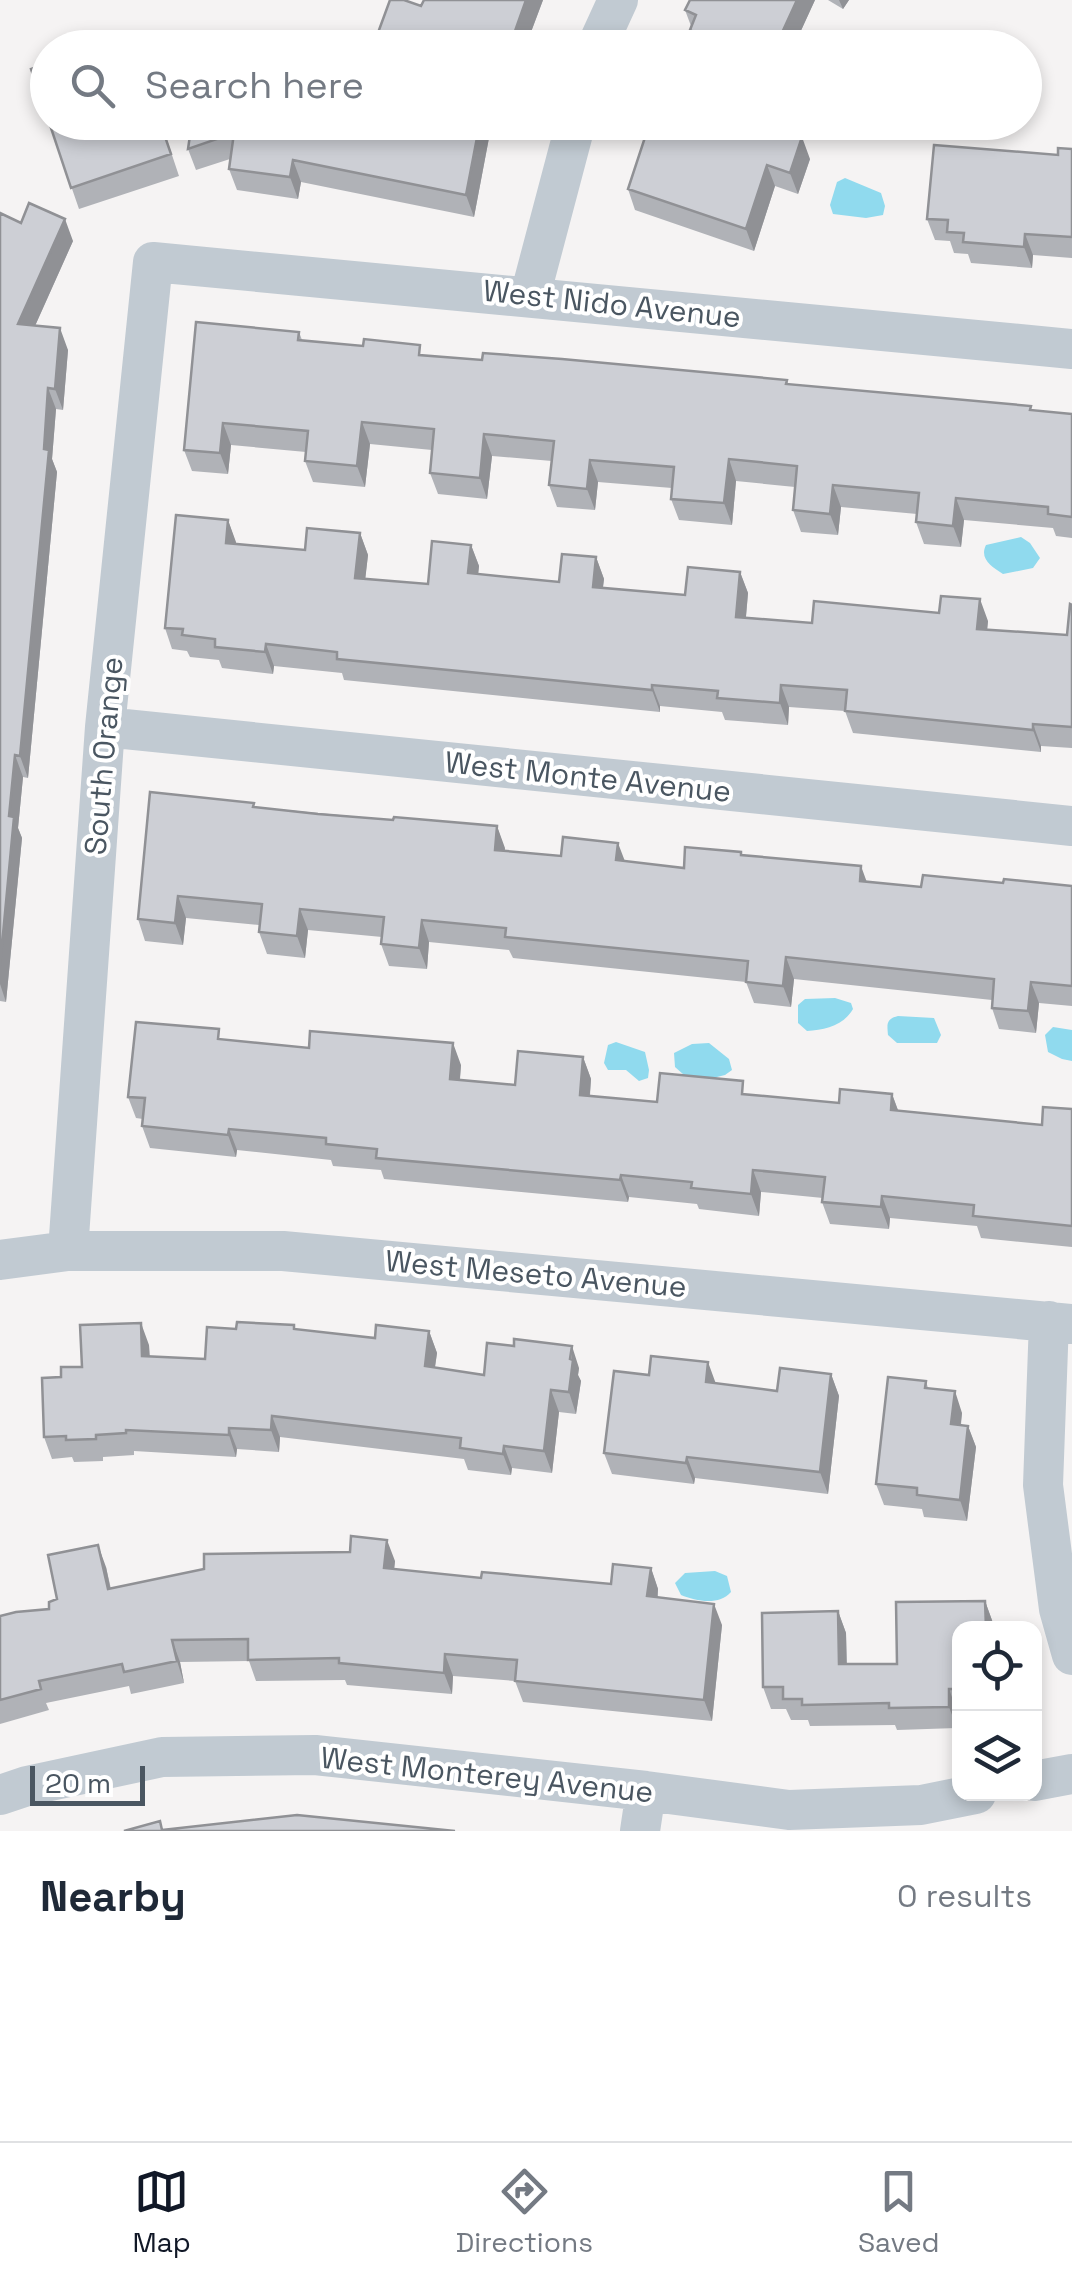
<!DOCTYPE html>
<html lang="en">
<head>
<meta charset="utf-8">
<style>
  body { margin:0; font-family:"Space Grotesk",sans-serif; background:#f6f6f7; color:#1f2937 }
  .controls { position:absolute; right:30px; bottom:30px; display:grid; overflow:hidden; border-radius:20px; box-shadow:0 5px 15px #0003 }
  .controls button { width:90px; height:90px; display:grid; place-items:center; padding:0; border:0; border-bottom:2px solid #e0e1e3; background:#fff; color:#1f2937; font:50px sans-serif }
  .scale { position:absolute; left:30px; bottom:25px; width:115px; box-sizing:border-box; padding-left:10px; border:5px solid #4a5661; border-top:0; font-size:28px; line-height:35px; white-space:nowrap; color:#4a5661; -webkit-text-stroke:8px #fff; paint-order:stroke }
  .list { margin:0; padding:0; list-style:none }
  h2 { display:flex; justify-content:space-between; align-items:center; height:130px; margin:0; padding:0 40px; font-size:42px }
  h2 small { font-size:32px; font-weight:400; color:#747a83 }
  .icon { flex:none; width:55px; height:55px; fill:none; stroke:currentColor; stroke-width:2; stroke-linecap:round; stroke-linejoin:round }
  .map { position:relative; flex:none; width:1072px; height:1831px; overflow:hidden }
  .search { position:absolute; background:#fff; box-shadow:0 5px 15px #0003; left:30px; right:30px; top:30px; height:110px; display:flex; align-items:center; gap:25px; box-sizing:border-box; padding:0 35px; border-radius:55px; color:#747a83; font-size:38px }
  .sheet { height:310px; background:#fff }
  nav { display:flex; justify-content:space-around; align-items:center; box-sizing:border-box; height:140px; border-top:2px solid #e0e1e3; background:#fff; font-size:28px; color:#747a83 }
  nav a { display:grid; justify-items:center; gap:5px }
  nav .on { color:#111827 }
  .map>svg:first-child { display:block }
</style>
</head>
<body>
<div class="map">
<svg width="1072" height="1831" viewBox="0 0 1072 1831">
  <rect width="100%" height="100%" fill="#f5f3f3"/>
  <path fill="#90daee" d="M 845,178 L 881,193 L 885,206 L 883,215 L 866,218 L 833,214 L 830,205 L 837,182 Z
    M 1021,537 L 1030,543 L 1040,558 L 1033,568 L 1003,574 C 992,567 979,559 986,545 Z
    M 835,998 L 851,1003 L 853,1009 C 844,1025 825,1030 807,1031 L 798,1023 L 798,1005 L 805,999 Z
    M 898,1016 L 934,1018 L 941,1035 L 937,1043 L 897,1043 L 888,1035 C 887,1024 886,1019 898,1016 Z
    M 1053,1027 L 1072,1030 L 1072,1061 L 1062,1059 L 1048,1052 L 1045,1035 Z
    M 616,1042 L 645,1052 L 649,1070 L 648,1078 L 639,1081 L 626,1070 L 608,1070 L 604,1063 L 608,1045 Z
    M 709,1043 L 729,1059 L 732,1070 L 725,1075 L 693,1083 L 675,1067 L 674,1053 L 692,1044 Z
    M 715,1571 L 727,1576 L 731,1592 C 719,1606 696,1601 681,1595 L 675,1583 L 685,1573 Z"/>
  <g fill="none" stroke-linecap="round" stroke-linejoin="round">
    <path stroke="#c1cad2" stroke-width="40" d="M 596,48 L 618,0
      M 530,296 L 576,122
      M 105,727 L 1072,826
      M 68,1251 L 105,727 L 153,262 L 1072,349
      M 0,1260 L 68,1251 L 283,1251 L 1072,1324
      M 1049,1321 L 1043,1485 L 1059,1609 L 1072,1655
      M 1034,1781 L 1072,1774
      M 0,1795 L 27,1786 L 162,1757 L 315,1755 L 646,1791 L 789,1810 L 921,1805 L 976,1794
      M 640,1831 L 646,1791"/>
  </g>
  <path fill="#b0b2b7" d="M 424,0 L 543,0 L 525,48 L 385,48 L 379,30 L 421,6 Z
    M 815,0 L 793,48 L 695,48 L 690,30 L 691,26 L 685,10 Z
    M 828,0 L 849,0 L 843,9 Z
    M 49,122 L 161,122 L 179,176 L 79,209 Z
    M 192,122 L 365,136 L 492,122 L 474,217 L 301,182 L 298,199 L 237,190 L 229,169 L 230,159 L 196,170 L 188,149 Z
    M 650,122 L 810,159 L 798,194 L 775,186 L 754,251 L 635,210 L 628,189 Z
    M 1072,149 L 1072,258 L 1033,255 L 1032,268 L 971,263 L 968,254 L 954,253 L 950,241 L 935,240 L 927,219 Z
    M 0,213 L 21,223 L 73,241 L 35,326 L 68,350 L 63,410 L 56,409 L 52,459 L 57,472 L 28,778 L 23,777 L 18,828 L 22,838 L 6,1002 L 0,1001 Z
    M 299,332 L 302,340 L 424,356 L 787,380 L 788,384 L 1072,414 L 1072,538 L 1056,536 L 1053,528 L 964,520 L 961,547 L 924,544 L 916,522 L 917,514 L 841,507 L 838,535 L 801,532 L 793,510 L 795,487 L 736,481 L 732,525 L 679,520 L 671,499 L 672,488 L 598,482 L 595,510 L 557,507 L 549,485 L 552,461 L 492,456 L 487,499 L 438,494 L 430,473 L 432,450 L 370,444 L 365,487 L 313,482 L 305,461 L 306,452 L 231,445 L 228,474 L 192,471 L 184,450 Z
    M 228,520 L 236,544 L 305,550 L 360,533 L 368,555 L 365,579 L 428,584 L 471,545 L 479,566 L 478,574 L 559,582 L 596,557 L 604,579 L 603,588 L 685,595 L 740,572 L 748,593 L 746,617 L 812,623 L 988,621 L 987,630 L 1067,635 L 1072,605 L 1072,748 L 1041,746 L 1041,752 L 853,733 L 845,711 L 789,707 L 788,725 L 725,720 L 722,712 L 660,706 L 660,712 L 344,680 L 342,673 L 274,666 L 273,674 L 222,668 L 219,660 L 190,657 L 187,651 L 172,649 L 165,628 Z
    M 255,807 L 393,820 L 497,826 L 505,851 L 684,868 L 741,852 L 743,856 L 867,882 L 921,887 L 1003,883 L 1072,886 L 1072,1006 L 1039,1003 L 1036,1033 L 999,1029 L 992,1008 L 992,1000 L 794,979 L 791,1007 L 754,1003 L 746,982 L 513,958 L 509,950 L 429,942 L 427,969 L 389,966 L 381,944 L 382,937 L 308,930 L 305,958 L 267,954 L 259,932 L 259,925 L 186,918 L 183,945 L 145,941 L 138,919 Z
    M 223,1040 L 461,1065 L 460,1080 L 515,1085 L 583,1057 L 591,1079 L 590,1096 L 657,1102 L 748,1095 L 839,1103 L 892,1094 L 898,1110 L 1042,1125 L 1072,1109 L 1072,1247 L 981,1238 L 977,1226 L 890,1218 L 889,1229 L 830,1224 L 822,1202 L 823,1198 L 761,1192 L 759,1216 L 699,1209 L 697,1204 L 629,1197 L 628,1202 L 384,1179 L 381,1170 L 333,1166 L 331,1160 L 237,1150 L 236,1157 L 150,1148 L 142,1126 L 143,1119 L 136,1118 L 128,1097 Z
    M 236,1329 L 296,1330 L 375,1338 L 429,1331 L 437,1353 L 435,1367 L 484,1375 L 579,1368 L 578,1375 L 581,1381 L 576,1414 L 559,1412 L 552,1473 L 512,1468 L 511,1475 L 468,1470 L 464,1459 L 280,1437 L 279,1452 L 237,1449 L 236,1457 L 134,1451 L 134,1455 L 103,1457 L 103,1461 L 74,1462 L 72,1457 L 52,1459 L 44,1437 L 61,1377 L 82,1367 L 149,1345 L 150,1356 L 205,1359 Z
    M 831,1374 L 839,1396 L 828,1494 L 695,1478 L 694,1484 L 612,1474 L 604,1453 L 716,1383 L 777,1391 Z
    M 926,1381 L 928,1388 L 962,1413 L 961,1425 L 968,1426 L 976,1447 L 967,1521 L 924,1517 L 922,1509 L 884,1505 L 876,1484 Z
    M 395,1561 L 394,1569 L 481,1578 L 611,1584 L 651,1568 L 658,1589 L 658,1598 L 722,1625 L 712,1721 L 523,1702 L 515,1681 L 453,1676 L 452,1694 L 347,1685 L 345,1680 L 256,1681 L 249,1661 L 180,1662 L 184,1683 L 131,1694 L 129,1686 L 46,1703 L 49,1710 L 0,1724 L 0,1616 L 49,1609 L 57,1599 L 106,1567 L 111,1589 Z
    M 985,1601 L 993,1623 L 993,1628 L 960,1628 L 960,1711 L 957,1711 L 957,1728 L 897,1730 L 895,1725 L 810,1726 L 808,1720 L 791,1720 L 786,1709 L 771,1709 L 763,1687 L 762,1613 L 838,1611 L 846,1633 L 847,1664 L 897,1664 L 896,1602 Z"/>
  <path fill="#909195" d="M 526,0 L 543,0 L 525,48 L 509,48 Z
    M 797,0 L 815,0 L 793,48 L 775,48 Z
    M 839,0 L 849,0 L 843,9 Z
    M 480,122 L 492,122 L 474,217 L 466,195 Z
    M 802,137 L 810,159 L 798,194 L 790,173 Z
    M 293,160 L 301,182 L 298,199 L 290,177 Z
    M 767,165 L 775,186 L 754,251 L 746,229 Z
    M 65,219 L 73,241 L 26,346 L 18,324 Z
    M 1025,234 L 1033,255 L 1032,268 L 1024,247 Z
    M 60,328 L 68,350 L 63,410 L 55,389 Z
    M 48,388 L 56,409 L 52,459 L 57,472 L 28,778 L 20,756 Z
    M 362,422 L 370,444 L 365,487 L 357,466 Z
    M 223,423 L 231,445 L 228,474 L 220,453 Z
    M 484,434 L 492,456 L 487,499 L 480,478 Z
    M 729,459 L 736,481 L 732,525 L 724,503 Z
    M 590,460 L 598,482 L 595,510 L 587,489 Z
    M 833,485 L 841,507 L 838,535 L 830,514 Z
    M 956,498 L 964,520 L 961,547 L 953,526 Z
    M 228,520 L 236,542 L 234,565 L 226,543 Z
    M 360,533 L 368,555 L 363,599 L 355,578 Z
    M 471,545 L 479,566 L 476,595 L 468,573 Z
    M 596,557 L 604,579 L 600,608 L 593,587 Z
    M 740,572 L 748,593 L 744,638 L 736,617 Z
    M 980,599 L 988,621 L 985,651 L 977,629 Z
    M 266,644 L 274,666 L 273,674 L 265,652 Z
    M 652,685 L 660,706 L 660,712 L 652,690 Z
    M 781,685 L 789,707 L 788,725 L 780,703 Z
    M 1033,724 L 1041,746 L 1041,752 L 1033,730 Z
    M 15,755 L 23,777 L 18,828 L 22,838 L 6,1002 L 0,984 L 0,966 L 9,816 Z
    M 497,826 L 505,848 L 503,872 L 495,850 Z
    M 618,843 L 626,864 L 616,860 Z
    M 861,866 L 869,888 L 860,881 Z
    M 178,896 L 186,918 L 183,945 L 175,923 Z
    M 300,909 L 308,930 L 305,958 L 297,936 Z
    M 422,920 L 429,942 L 427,969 L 419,948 Z
    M 786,957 L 794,979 L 791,1007 L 783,986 Z
    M 1031,982 L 1039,1003 L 1036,1033 L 1028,1011 Z
    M 453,1043 L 461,1065 L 458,1100 L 450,1079 Z
    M 583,1057 L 591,1079 L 588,1117 L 580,1095 Z
    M 892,1094 L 900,1116 L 891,1110 Z
    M 229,1129 L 237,1150 L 236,1157 L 228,1135 Z
    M 753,1170 L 761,1192 L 759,1216 L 751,1194 Z
    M 621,1175 L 629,1197 L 628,1202 L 620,1180 Z
    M 882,1196 L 890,1218 L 889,1229 L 881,1207 Z
    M 141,1323 L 149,1345 L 150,1378 L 142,1356 Z
    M 429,1331 L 437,1353 L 432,1387 L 425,1366 Z
    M 572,1346 L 579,1368 L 578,1375 L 581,1381 L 576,1414 L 569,1392 Z
    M 708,1362 L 716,1384 L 706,1382 Z
    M 831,1374 L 839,1396 L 828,1494 L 820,1472 Z
    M 551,1390 L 559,1412 L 552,1473 L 544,1451 Z
    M 955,1391 L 962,1413 L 958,1446 L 951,1424 Z
    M 272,1416 L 280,1437 L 279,1452 L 271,1430 Z
    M 968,1426 L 976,1447 L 967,1521 L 960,1500 Z
    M 229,1428 L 237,1449 L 236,1457 L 229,1435 Z
    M 504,1446 L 512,1468 L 511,1475 L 503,1454 Z
    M 687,1457 L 695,1478 L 694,1484 L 686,1463 Z
    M 387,1540 L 395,1561 L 392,1590 L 384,1568 Z
    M 98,1545 L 106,1567 L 115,1611 L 108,1589 Z
    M 651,1568 L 658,1589 L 655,1618 L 647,1596 Z
    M 985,1601 L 993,1623 L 993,1628 L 986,1628 Z
    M 714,1604 L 722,1625 L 712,1721 L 704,1700 Z
    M 838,1611 L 846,1633 L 847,1686 L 839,1664 Z
    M 172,1640 L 180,1662 L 184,1683 L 177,1661 Z
    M 445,1654 L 453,1676 L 452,1694 L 444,1673 Z
    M 949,1689 L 957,1711 L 957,1728 L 949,1707 Z"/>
  <path fill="#cdcfd5" stroke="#909195" stroke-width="2.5" d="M 390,0 L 404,0 L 421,6 L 424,0 L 526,0 L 509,48 L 398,48 L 400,38 L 379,30 Z
    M 690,0 L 797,0 L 775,48 L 695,48 L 700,35 L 690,30 L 696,15 L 685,10 Z
    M 48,63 L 48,119 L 31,69 Z
    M 49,122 L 160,122 L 171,154 L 71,188 Z
    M 192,122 L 306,122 L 365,136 L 368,122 L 480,122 L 466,195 L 293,160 L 290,177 L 229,169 L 234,133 L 188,149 Z
    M 650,122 L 759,122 L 802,137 L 790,173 L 767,165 L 746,229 L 628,189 Z
    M 934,145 L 1058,155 L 1058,148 L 1072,149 L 1072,237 L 1025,234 L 1024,247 L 963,242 L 964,233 L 947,232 L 948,220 L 927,219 Z
    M 29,203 L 65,219 L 18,324 L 60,328 L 55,389 L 48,388 L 44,449 L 49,450 L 20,756 L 15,755 L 9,816 L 14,817 L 0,966 L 0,213 L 21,223 Z
    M 196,322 L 299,332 L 298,340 L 363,346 L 364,339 L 420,345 L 419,355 L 482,360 L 483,353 L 562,359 L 787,380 L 786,384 L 1031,406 L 1030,410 L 1072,414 L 1072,517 L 1048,514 L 1048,507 L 956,498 L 953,526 L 916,522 L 919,493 L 833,485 L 830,514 L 793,510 L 797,466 L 729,459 L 724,503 L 671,499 L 674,467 L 590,460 L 587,489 L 549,485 L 554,441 L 484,434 L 480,478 L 430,473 L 434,429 L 362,422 L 357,466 L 305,461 L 308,431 L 223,423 L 220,453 L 184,450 Z
    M 176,515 L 228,520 L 226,543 L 305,550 L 307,528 L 360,533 L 355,578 L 428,584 L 432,541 L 471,545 L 468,573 L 559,582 L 562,554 L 596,557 L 593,587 L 685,595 L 688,567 L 740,572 L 736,617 L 812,623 L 814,601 L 939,613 L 941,596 L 980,599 L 977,629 L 1067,635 L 1070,604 L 1072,605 L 1072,727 L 1033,724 L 1033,730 L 845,711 L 847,690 L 781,685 L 780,703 L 717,698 L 718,691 L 652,685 L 652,690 L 337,659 L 337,652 L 266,644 L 265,652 L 215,647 L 215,639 L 182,635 L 183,629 L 165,628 Z
    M 150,792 L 254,803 L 253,807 L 318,814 L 393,820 L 394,817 L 497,826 L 495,850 L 561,856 L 563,837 L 618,843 L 616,860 L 684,868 L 685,847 L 741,852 L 741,855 L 861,866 L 860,881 L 921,887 L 923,875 L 1003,883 L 1004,879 L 1072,886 L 1072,986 L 1031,982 L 1028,1011 L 992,1008 L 994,979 L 786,957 L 783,986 L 746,982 L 748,961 L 505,937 L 506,928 L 422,920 L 419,948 L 381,944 L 384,917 L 300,909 L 297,936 L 259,932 L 262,904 L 178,896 L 175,923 L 138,919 Z
    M 136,1022 L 219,1029 L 218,1039 L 309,1048 L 310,1031 L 453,1043 L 450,1079 L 515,1085 L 518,1051 L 583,1057 L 580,1095 L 657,1102 L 660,1073 L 743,1081 L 742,1094 L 839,1103 L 840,1089 L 892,1094 L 891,1110 L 1042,1125 L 1043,1107 L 1072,1109 L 1072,1226 L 973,1216 L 974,1205 L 882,1196 L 881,1207 L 822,1202 L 825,1177 L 753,1170 L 751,1194 L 691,1188 L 692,1182 L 621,1175 L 620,1180 L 376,1158 L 377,1149 L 326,1144 L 326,1138 L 229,1129 L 228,1135 L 142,1126 L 145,1098 L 128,1097 Z
    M 237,1322 L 294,1325 L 294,1329 L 375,1338 L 376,1325 L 429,1331 L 425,1366 L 484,1375 L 487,1343 L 514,1346 L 514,1339 L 572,1346 L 570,1359 L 573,1360 L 569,1392 L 551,1390 L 544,1451 L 504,1446 L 503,1454 L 460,1448 L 461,1438 L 272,1416 L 271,1430 L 229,1428 L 229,1435 L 126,1430 L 126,1433 L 96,1435 L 96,1439 L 66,1440 L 66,1436 L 44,1437 L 42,1378 L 61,1377 L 61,1367 L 82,1367 L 80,1325 L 141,1323 L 142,1356 L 205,1359 L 207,1327 L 236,1329 Z
    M 651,1356 L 708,1362 L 706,1382 L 777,1391 L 780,1368 L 831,1374 L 820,1472 L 687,1457 L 686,1463 L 604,1453 L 614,1371 L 649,1375 Z
    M 888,1377 L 926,1381 L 925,1388 L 955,1391 L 951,1424 L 968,1426 L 960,1500 L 917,1495 L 917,1488 L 876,1484 Z
    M 351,1536 L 387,1540 L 384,1568 L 481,1578 L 482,1572 L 611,1584 L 613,1564 L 651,1568 L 647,1596 L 714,1604 L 704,1700 L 515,1681 L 517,1660 L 445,1654 L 444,1673 L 339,1663 L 339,1658 L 248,1660 L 248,1639 L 172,1640 L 177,1661 L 124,1672 L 122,1664 L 39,1681 L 41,1689 L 0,1700 L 0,1616 L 16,1612 L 49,1609 L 49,1602 L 57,1599 L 48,1555 L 98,1545 L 108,1589 L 204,1569 L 204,1554 L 350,1552 Z
    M 985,1601 L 986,1628 L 960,1628 L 960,1689 L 949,1689 L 949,1707 L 889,1708 L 889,1703 L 802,1705 L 802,1699 L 783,1699 L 783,1687 L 763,1687 L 762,1613 L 838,1611 L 839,1664 L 897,1664 L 896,1602 Z
    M 297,1815 L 455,1831 L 124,1831 L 160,1821 L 162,1830 Z"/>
  <g text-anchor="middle" stroke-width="8" stroke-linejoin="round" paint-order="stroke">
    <g font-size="30" fill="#4a5661" stroke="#fff">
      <text transform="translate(612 304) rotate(6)" y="10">West Nido Avenue</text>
      <text transform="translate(104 756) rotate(-85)" y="10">South Orange</text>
      <text transform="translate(588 777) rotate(6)" y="10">West Monte Avenue</text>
      <text transform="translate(536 1274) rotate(5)" y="10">West Meseto Avenue</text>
      <text transform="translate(487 1775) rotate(6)" y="10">West Monterey Avenue</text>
    </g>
  </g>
</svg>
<div class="controls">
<button><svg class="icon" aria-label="locate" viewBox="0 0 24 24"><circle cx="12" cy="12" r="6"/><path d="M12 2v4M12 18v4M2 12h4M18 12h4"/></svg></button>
<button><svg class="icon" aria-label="layers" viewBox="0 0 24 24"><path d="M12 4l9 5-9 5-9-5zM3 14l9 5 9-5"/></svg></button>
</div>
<div class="scale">20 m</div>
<div class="search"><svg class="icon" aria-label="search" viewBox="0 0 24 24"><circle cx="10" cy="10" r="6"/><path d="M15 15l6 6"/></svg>Search here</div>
</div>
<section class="sheet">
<h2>Nearby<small>0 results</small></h2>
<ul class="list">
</ul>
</section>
<nav>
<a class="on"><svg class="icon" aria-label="map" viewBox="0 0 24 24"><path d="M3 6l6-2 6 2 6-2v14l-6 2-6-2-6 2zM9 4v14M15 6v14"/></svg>Map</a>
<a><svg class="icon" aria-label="directions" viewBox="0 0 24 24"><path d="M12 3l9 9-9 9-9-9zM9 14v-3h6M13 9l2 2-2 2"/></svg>Directions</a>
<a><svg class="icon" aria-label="saved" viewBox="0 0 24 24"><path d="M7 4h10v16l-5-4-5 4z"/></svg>Saved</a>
</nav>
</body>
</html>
